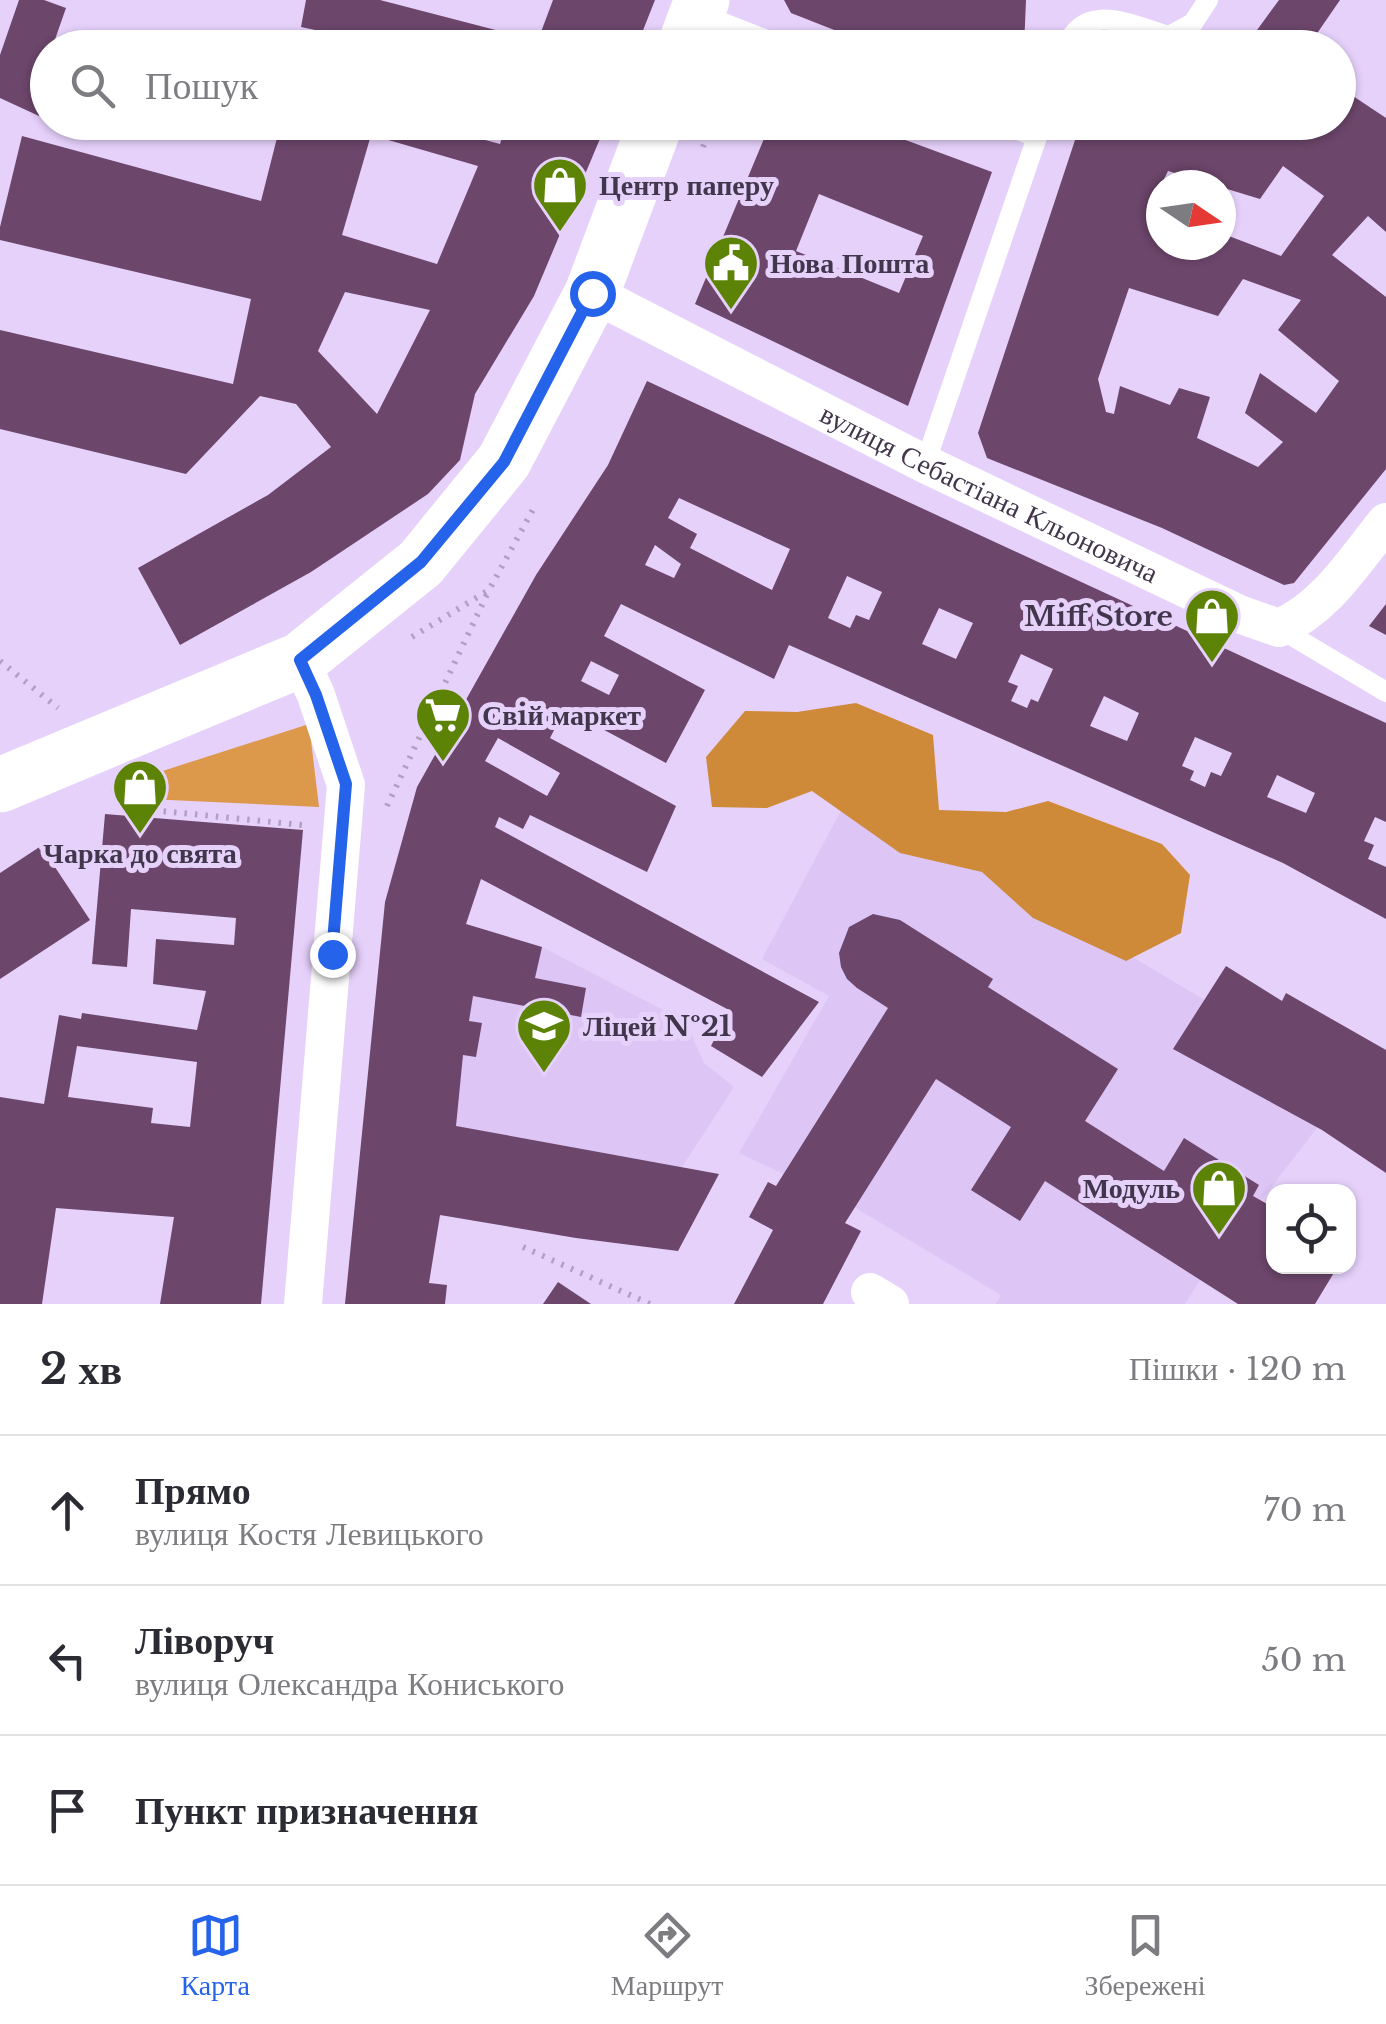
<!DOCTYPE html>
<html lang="uk">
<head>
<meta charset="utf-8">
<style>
  body { margin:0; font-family:"Libre Baskerville",serif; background:#f7f7f7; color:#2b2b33 }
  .controls { position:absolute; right:30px; bottom:30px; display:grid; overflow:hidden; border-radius:20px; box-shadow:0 2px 8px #0004 }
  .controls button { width:90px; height:90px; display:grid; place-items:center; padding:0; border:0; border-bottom:2px solid #e1e1e2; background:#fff; color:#2b2b33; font:50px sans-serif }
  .compass { position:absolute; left:1146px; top:170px; width:90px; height:90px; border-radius:50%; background:#fff; box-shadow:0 2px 8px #0004; rotate:103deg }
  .stop { position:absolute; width:30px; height:30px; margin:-22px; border:8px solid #2563eb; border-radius:50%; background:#fff }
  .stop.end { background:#2563eb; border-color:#fff; box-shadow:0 2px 10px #0008 }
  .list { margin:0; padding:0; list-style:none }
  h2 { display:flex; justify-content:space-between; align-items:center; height:130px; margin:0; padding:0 40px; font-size:42px }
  h2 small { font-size:32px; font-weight:400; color:#7c7c81 }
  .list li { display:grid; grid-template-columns:65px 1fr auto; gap:30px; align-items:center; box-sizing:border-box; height:150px; padding:0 40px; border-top:2px solid #e1e1e2 }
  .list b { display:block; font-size:38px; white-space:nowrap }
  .list p { margin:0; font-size:32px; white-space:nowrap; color:#7c7c81 }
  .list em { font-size:32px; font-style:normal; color:#7c7c81 }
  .icon { flex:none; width:55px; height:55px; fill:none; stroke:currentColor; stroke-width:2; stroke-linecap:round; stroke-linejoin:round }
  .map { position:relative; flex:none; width:1386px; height:1304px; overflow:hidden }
  .search { position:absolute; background:#fff; box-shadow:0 2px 8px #0004; left:30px; right:30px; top:30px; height:110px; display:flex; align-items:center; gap:25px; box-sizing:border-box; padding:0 35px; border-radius:55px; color:#7c7c81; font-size:38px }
  .sheet { height:580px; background:#fff }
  nav { display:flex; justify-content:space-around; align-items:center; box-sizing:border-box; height:140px; border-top:2px solid #e1e1e2; background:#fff; font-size:28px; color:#7c7c81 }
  nav a { display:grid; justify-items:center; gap:5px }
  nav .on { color:#2563eb }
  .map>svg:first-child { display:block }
</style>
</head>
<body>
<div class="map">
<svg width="1386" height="1304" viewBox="0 0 1386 1304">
  <rect width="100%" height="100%" fill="#e6d1fb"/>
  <path fill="#ddc5f5" d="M 852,790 L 1349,1086 L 1200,1280 L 1185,1304 L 996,1304 L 1001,1295 L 854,1207 L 739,1153 L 829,996 L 762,959 Z
    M 385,902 L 542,947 L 686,1022 L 704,1063 L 734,1087 L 682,1167 L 591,1151 L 576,1238 L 441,1215 L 432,1256 Z"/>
  <path fill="#dc994b" d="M 309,724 L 319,807 L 126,798 L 122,784 Z"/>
  <path fill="#ce8a38" d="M 856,703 L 933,735 L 939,810 L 1006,812 L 1048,801 L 1162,844 L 1190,875 L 1181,933 L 1126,961 L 1033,918 L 982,872 L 900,853 L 812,791 L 767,808 L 712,807 L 706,757 L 745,711 L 797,712 Z"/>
  <path fill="#6c466b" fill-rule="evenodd" d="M 19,0 L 44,0 L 66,8 L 52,48 L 48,48 L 42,80 L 48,82 L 48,104 L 39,116 L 0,98 L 0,55 Z
    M 306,0 L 380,0 L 511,34 L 508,48 L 379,48 L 380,44 L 301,27 Z
    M 553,0 L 655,0 L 636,48 L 535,48 Z
    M 784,0 L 1026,0 L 1024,48 L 880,48 L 791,13 Z
    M 1279,0 L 1340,0 L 1307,48 L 1244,48 Z
    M 1338,86 L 1386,118 L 1386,232 L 1368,216 L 1332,255 L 1386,297 L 1386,469 L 1294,583 L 1284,585 L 1162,528 L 987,458 L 978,433 L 1081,122 L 1146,122 L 1180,134 L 1194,122 L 1338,122 ZM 1283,166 L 1324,196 L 1281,256 L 1221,233 L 1221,245 L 1161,245 L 1161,212 L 1156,210 L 1161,185 L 1168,171 L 1260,199 ZM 1243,279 L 1301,300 L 1278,330 L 1339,381 L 1316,413 L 1260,373 L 1245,413 L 1283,442 L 1258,467 L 1197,438 L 1210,397 L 1179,388 L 1170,405 L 1120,386 L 1114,414 L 1106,412 L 1098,379 L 1129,288 L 1218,316 Z
    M 281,122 L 322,122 L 354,131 L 357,122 L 442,122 L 441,128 L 500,144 L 507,122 L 607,122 L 534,296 L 475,394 L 460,460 L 428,494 L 311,572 L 180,645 L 138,568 L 268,495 L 331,447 L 296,404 L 260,396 L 186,474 L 0,429 L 0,330 L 233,384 L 251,299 L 0,240 L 0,227 L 22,136 L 261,201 ZM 371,135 L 478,166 L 437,264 L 342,235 ZM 345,292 L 430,310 L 377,414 L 318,351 Z
    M 771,122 L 857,122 L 992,172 L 908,406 L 695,304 ZM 819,194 L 923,236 L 899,293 L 796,251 Z
    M 647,381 L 1386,723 L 1386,822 L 1375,817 L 1364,841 L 1374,845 L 1368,859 L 1386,867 L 1386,919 L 1283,863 L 789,645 L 774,679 L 621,604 L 604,636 L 705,690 L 666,763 L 565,709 L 550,738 L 676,806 L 647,872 L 530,815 L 523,829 L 499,817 L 495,827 L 819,1002 L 762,1077 L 711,1046 L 729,1010 L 481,879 L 466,924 L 542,947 L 535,978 L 586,988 L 581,1017 L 473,996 L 469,1021 L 482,1023 L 476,1057 L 463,1055 L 456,1126 L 719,1174 L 678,1251 L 576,1238 L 440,1215 L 429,1283 L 447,1285 L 445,1304 L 345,1304 L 385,902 L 417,787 L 536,575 L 608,465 ZM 679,498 L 790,549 L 772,590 L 690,548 L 697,534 L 668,518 ZM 655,545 L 681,564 L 674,578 L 645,565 ZM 847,576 L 882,592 L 869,620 L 856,615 L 850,628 L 828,618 ZM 939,608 L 973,623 L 956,659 L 922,644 ZM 1021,654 L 1053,669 L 1038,702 L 1031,699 L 1027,708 L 1011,701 L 1018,686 L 1008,682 ZM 591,661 L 619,675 L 609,695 L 581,681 ZM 1104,696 L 1139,713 L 1127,741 L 1090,726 ZM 1195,737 L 1232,753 L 1221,776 L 1211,772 L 1205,787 L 1190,780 L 1194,771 L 1182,766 ZM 498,738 L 560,773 L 547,796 L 485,761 ZM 1277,775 L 1315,793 L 1306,813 L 1267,797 Z
    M 1386,604 L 1386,635 L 1369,626 Z
    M 105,814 L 303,830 L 261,1304 L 160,1304 L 174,1217 L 56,1208 L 42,1304 L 0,1304 L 0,1097 L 44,1104 L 59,1015 L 81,1019 L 82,1013 L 197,1030 L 206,991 L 153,984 L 156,939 L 234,945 L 236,918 L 131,909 L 127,967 L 92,964 ZM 77,1046 L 197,1062 L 190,1127 L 151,1123 L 153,1108 L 68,1097 Z
    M 41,846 L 90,920 L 0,979 L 0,873 Z
    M 873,914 L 900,920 L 993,979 L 988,987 L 1118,1069 L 1085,1121 L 1164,1171 L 1184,1138 L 1259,1185 L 1253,1196 L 1274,1208 L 1274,1266 L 1338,1266 L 1315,1304 L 1238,1304 L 1045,1181 L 1020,1221 L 971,1190 L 1011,1127 L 936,1079 L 845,1223 L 861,1231 L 823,1304 L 734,1304 L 773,1230 L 749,1217 L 768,1182 L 776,1186 L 888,1008 L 857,988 L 847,979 L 841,967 L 839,953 L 849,927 Z
    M 1226,966 L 1282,1001 L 1286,993 L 1386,1050 L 1386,1173 L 1322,1130 L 1173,1049 Z
    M 558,1282 L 591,1304 L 543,1304 Z"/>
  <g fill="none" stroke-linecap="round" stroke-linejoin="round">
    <path stroke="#b2a0c4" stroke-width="6" stroke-dasharray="2.5 8" stroke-linecap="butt" d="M 703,147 L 713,122
      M 412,637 L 489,590 L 536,504
      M 0,661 L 58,708
      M 114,788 L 121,807 L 302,825
      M 387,806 L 489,590
      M 523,1247 L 650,1304"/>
    <path stroke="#fff" stroke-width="20" d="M 701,14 L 787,48
      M 1066,48 C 1084,0 1130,25 1169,36 L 1193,23 L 1208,0
      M 925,464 L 1037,137 L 995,122
      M 1279,628 L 1386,692"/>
    <g stroke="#fff" stroke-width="38">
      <path id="s1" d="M 592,293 L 925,464 L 1239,614 L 1279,628 C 1326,608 1354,561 1386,522"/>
      <path d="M 300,660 L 316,695 L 346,785 L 303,1304"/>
      <path d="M 870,1292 L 890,1304"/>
    </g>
    <path stroke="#fff" stroke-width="55" d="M 684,48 L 702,0
      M 0,785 L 300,660 L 421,563 L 504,461 L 592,293 L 656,122"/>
  </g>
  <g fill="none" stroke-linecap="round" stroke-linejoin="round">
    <path stroke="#2563eb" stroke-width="12" d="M 332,954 L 346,784 L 316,695 L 300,660 L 421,562 L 504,462 L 592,293"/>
  </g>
  <defs>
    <g id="shop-pin" transform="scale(2.875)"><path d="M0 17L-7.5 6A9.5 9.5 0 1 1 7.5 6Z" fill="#5c8306" stroke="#e6d1fb"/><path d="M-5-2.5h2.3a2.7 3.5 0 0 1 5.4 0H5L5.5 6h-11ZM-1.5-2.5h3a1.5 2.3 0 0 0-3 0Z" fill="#fff"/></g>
    <g id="civic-pin" transform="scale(2.875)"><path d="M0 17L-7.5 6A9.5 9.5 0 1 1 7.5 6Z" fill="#5c8306" stroke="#e6d1fb"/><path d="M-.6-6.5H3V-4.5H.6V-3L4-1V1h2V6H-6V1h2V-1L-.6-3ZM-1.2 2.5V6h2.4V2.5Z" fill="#fff"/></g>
    <g id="supermarket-pin" transform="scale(2.875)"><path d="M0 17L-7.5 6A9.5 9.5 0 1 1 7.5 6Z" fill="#5c8306" stroke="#e6d1fb"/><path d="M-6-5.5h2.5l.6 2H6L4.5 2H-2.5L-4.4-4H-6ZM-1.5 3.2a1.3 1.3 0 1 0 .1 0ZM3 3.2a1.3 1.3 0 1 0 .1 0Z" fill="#fff"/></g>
    <g id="school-pin" transform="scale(2.875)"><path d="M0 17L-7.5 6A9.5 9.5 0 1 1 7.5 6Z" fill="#5c8306" stroke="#e6d1fb"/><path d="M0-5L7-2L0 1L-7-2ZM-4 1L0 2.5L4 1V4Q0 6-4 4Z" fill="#fff"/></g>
  </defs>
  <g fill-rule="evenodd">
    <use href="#shop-pin" x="560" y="185"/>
    <use href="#civic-pin" x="731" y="263"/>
    <use href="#shop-pin" x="1212" y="616"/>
    <use href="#supermarket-pin" x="443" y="715"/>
    <use href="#shop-pin" x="140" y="787"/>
    <use href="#school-pin" x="544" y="1026"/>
    <use href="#shop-pin" x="1219" y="1188"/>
  </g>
  <g text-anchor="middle" stroke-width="10" stroke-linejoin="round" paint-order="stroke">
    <g font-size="28" font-weight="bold" fill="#41364b" stroke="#e6d1fb" text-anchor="start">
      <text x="599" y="195">Центр паперу</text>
      <text x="770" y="273">Нова Пошта</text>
      <text x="1173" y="626" text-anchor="end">Miff Store</text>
      <text x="482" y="725">Свiй маркет</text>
      <text x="140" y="863" text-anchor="middle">Чарка до свята</text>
      <text x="583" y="1036">Ліцей №21</text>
      <text x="1180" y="1198" text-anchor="end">Модуль</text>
    </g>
    <g font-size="28" fill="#41364b" stroke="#e6d1fb">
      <text dy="10" stroke="none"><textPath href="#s1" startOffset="445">вулиця Себастіана Кльоновича</textPath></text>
    </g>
  </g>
</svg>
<div class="controls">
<button><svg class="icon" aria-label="locate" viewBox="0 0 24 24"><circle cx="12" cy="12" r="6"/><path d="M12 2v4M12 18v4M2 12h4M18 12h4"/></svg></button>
</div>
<svg class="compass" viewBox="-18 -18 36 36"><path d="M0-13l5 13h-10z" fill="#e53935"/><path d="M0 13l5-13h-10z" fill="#7c7c81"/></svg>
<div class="stop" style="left:592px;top:293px"></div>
<div class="stop end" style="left:332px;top:954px"></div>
<div class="search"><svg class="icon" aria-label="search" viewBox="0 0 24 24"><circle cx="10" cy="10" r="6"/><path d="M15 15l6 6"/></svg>Пошук</div>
</div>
<section class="sheet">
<h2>2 хв<small>Пішки · 120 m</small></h2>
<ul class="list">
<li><svg class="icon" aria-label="ahead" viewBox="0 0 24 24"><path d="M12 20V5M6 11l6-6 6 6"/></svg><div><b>Прямо</b><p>вулиця Костя Левицького</p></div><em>70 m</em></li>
<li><svg class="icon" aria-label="left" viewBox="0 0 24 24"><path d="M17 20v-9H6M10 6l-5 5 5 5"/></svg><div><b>Ліворуч</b><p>вулиця Олександра Кониського</p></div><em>50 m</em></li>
<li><svg class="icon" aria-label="arrive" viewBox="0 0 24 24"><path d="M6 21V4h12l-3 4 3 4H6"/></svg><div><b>Пункт призначення</b></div></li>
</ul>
</section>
<nav>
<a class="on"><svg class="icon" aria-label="map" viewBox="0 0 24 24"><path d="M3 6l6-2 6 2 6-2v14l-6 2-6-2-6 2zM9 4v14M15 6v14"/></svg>Карта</a>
<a><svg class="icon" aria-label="directions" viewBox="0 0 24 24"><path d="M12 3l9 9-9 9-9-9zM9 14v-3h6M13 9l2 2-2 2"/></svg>Маршрут</a>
<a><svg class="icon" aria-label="saved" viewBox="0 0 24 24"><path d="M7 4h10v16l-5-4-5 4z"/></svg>Збережені</a>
</nav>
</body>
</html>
